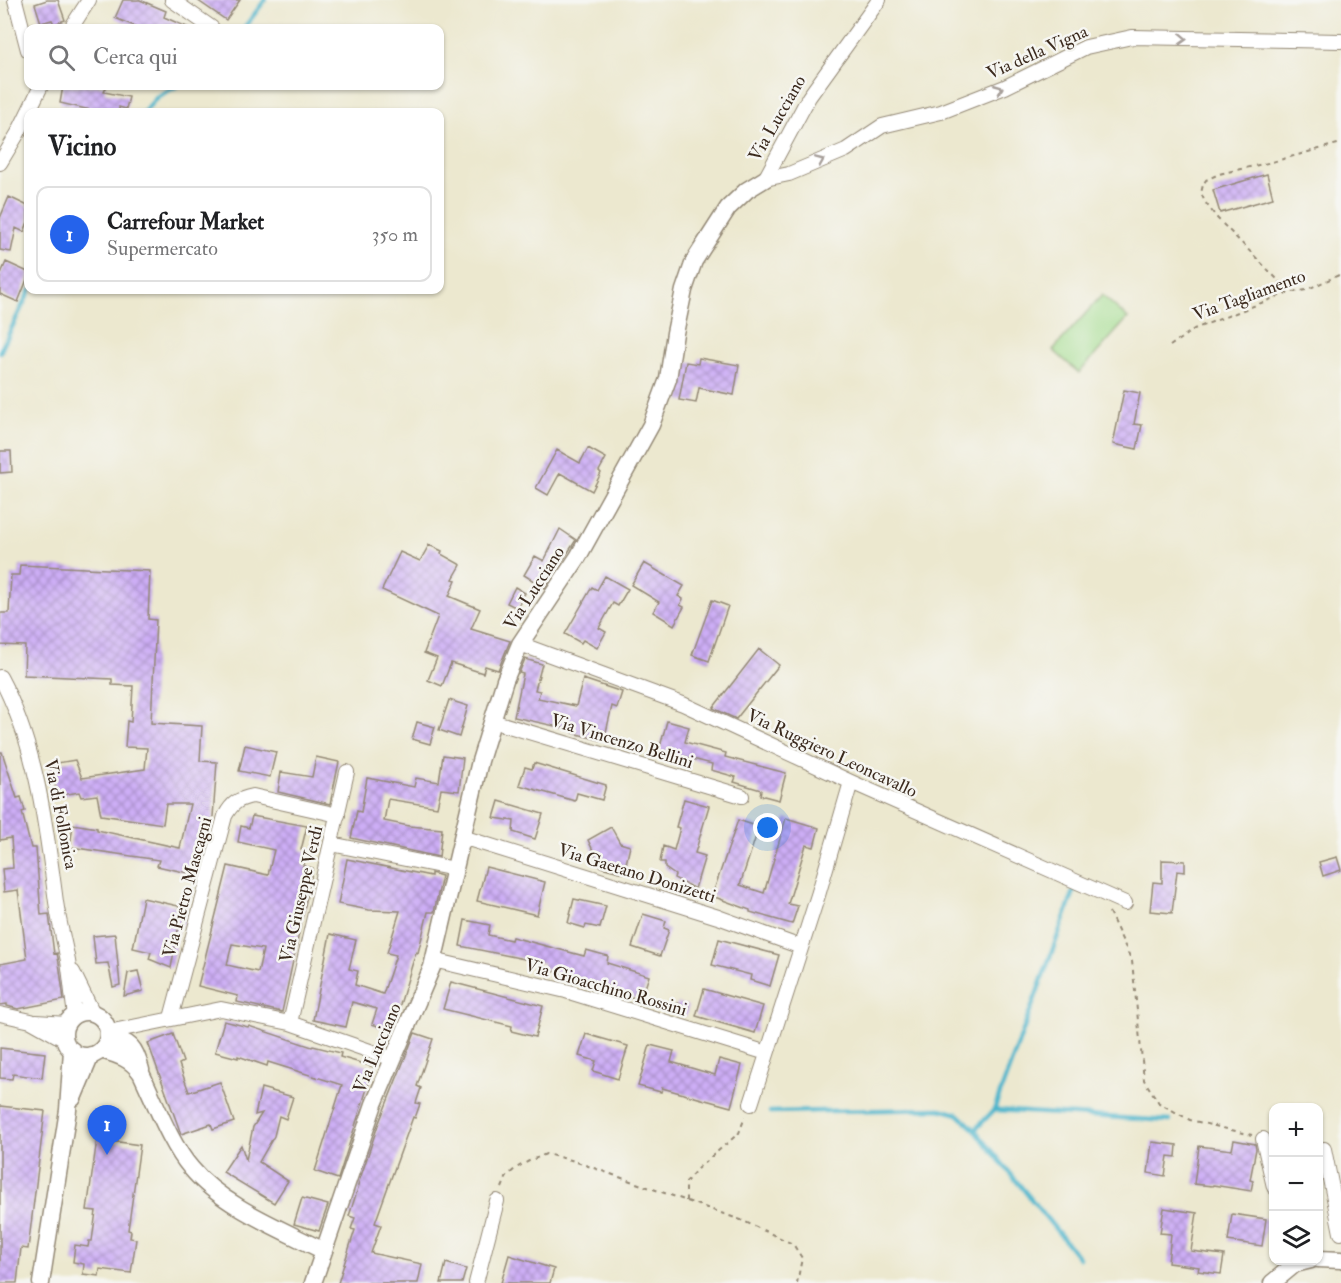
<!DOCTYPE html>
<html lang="it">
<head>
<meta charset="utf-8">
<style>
  body { margin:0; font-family:"IM FELL Double Pica",serif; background:#f2f2f2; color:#202124 }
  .controls { position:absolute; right:18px; bottom:18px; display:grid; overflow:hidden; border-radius:12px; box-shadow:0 2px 4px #0004 }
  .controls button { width:54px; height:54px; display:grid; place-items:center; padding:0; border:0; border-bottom:2px solid #e0e0e0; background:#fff; color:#202124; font:30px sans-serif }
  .you { position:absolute; left:768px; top:828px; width:21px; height:21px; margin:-15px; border:4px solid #fff; border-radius:50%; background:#1a73e8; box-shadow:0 0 0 9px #1a73e833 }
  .badge { display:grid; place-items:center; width:39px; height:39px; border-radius:50%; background:#2563eb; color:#fff; font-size:20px; font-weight:700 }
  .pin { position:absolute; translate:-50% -50px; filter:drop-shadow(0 2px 3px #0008) }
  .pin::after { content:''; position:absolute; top:32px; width:21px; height:18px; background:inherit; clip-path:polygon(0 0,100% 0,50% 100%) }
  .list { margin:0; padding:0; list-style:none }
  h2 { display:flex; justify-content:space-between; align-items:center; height:78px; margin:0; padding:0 24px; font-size:26px }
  h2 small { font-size:20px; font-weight:400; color:#757577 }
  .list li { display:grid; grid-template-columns:39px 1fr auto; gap:18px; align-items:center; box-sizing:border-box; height:96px; margin:0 12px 12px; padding:0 12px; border:2px solid #e0e0e0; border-radius:12px }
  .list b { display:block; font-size:22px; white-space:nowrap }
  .list p { margin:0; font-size:20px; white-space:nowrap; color:#757577 }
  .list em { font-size:20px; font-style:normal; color:#757577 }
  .icon { flex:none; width:33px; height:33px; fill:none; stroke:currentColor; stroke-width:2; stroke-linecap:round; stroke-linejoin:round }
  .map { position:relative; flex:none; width:1341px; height:1283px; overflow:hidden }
  .search { position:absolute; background:#fff; box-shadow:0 2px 4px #0004; left:24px; top:24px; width:420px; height:66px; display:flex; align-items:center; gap:15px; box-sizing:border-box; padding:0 21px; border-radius:12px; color:#757577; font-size:22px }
  .panel { position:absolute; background:#fff; box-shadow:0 2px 4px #0004; left:24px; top:108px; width:420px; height:186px; border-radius:12px }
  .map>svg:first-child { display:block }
</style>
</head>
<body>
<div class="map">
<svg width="1341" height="1283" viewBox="0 0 1341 1283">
  <defs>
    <pattern id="building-cross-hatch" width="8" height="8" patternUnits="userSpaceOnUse" patternTransform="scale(1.5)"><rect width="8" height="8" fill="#cdaef6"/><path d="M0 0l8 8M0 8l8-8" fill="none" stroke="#a88ec7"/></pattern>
  </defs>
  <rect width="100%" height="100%" fill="#f6f6f2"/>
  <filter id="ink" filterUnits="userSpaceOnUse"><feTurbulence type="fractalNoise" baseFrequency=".0167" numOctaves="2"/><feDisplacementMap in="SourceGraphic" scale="12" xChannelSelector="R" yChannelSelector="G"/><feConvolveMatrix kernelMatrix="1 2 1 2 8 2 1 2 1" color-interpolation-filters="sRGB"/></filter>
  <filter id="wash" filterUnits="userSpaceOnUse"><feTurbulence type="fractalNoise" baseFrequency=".008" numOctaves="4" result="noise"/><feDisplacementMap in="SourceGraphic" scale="24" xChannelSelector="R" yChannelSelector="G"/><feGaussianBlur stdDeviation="1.35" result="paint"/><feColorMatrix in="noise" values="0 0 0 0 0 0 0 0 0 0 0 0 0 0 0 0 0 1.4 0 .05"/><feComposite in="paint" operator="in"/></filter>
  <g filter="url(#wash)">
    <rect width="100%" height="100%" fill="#ece8cf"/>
    <path fill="#a4dd8f" stroke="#708456" stroke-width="1.5" d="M 1102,295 L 1128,318 L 1079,373 L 1053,350 Z"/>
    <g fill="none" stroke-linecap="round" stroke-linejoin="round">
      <path stroke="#4eb6cc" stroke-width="4.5" d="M 244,28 L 265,0
        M 144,112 L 158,96 L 177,86
        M 0,352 L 30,290
        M 994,1110 L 1170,1121
        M 770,1112 L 940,1109 L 958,1114 L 975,1130 L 1079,1258
        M 975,1130 L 994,1110 L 1076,886"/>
    </g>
    <g id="blocks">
      <path fill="url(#building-cross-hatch)" fill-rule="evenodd" d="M 47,0 L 58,0 L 65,20 L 54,24 L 52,20 L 41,23 L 35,4 Z
        M 123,0 L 140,0 L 166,11 L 164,17 L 189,28 L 139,28 L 115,18 Z
        M 197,0 L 240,0 L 226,20 Z
        M 63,86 L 107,86 L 104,92 L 129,97 L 126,109 L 119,107 L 119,112 L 99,112 L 60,103 Z
        M 1267,174 L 1273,198 L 1220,213 L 1213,190 Z
        M 9,197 L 28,206 L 28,222 L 24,232 L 16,228 L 11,252 L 0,250 L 0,218 Z
        M 6,262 L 28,272 L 28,277 L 18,302 L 0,294 L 0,276 Z
        M 699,358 L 739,365 L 734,395 L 699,388 L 696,403 L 679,400 L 686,362 L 698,364 Z
        M 1124,390 L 1140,393 L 1134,424 L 1142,425 L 1137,449 L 1113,444 Z
        M 588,448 L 606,458 L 599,471 L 601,473 L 592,491 L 560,473 L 548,495 L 536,488 L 557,450 L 580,463 Z
        M 0,451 L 11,451 L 12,472 L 0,473 Z
        M 560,529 L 576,540 L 545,588 L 524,575 L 535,556 L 544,561 Z
        M 429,545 L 442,551 L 441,554 L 461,565 L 453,579 L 456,580 L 449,596 L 480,609 L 471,629 L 510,641 L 498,670 L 485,666 L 483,673 L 451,663 L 442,686 L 428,680 L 437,658 L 424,653 L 438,616 L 382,590 L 400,552 L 420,561 Z
        M 644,563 L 684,586 L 678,596 L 683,599 L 680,605 L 684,607 L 674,625 L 653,612 L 659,602 L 631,585 Z
        M 20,565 L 150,571 L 148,619 L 156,620 L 151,723 L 202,726 L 200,761 L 217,762 L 213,817 L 205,850 L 202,850 L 197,875 L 157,866 L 159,860 L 70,847 L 73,824 L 97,828 L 97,830 L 180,848 L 190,804 L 166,804 L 163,824 L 101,815 L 97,795 L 81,797 L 79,792 L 57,796 L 51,764 L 75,760 L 82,778 L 145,769 L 147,748 L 125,747 L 127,721 L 131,722 L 133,686 L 112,685 L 112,679 L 24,675 L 25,646 L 0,645 L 0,613 L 9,613 L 11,575 L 19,575 Z
        M 605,576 L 628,589 L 618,606 L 613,603 L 599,628 L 606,632 L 597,648 L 583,640 L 581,643 L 565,634 L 592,587 L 597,590 Z
        M 515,587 L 525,593 L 517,608 L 507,603 Z
        M 712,600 L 728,606 L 709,661 L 692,655 Z
        M 759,649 L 779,665 L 736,719 L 713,708 Z
        M 525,659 L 542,664 L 535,690 L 540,691 L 538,698 L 576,706 L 583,679 L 622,692 L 617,708 L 612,706 L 604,741 L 573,733 L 573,730 L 514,717 L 523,674 L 519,673 Z
        M 449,700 L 468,706 L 459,737 L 439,730 Z
        M 667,721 L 689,727 L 685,742 L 726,753 L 725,757 L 786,773 L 779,800 L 760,795 L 761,790 L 734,782 L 736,777 L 711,770 L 712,764 L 681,756 L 680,761 L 658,754 Z
        M 417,722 L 435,727 L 430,744 L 412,739 Z
        M 245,745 L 276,752 L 270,777 L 239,771 Z
        M 0,752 L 2,752 L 17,798 L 21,797 L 25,811 L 22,812 L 31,848 L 36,848 L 41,915 L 49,914 L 54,954 L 57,953 L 59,963 L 64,1000 L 18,1009 L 7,1006 L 7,1004 L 0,1005 L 0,964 L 27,959 L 18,890 L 4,892 L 2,869 L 13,868 L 11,838 L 0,840 Z
        M 443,755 L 463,758 L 459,791 L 441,789 L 437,807 L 388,799 L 384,821 L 409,826 L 442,829 L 439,857 L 351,838 L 357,811 L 361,812 L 367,778 L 414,787 L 416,778 L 439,782 Z
        M 316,757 L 339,762 L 330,804 L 278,792 L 281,772 L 312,777 Z
        M 534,763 L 606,785 L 602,800 L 577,793 L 575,801 L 519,785 L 525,767 L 532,769 Z
        M 684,799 L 709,806 L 695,853 L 705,856 L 695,889 L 674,878 L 675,875 L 665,868 L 665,862 L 660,862 L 663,846 L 674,850 L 680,828 L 676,827 Z
        M 499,801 L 543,814 L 535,839 L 513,832 L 514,821 L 494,818 Z
        M 252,816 L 307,826 L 301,850 L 306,851 L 303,866 L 313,868 L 282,1012 L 237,1002 L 238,996 L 198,986 L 228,866 L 268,875 L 274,850 L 238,842 L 241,826 L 249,828 ZM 232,944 L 263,949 L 258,972 L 227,965 Z
        M 786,818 L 819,828 L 814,847 L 806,845 L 788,904 L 798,906 L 792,924 L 750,912 L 750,910 L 712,896 L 738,820 L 759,827 L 740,885 L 764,893 Z
        M 611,827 L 620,843 L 630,846 L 624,873 L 601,867 L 588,840 Z
        M 1337,857 L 1341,870 L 1323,876 L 1319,862 Z
        M 347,859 L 431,876 L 431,873 L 442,876 L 434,912 L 428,912 L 418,953 L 416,952 L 392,1031 L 372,1024 L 377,1009 L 352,1002 L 346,1027 L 313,1020 L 330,934 L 356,940 L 349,969 L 358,971 L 355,985 L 383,994 L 396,955 L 387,953 L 400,911 L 369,910 L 338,904 Z
        M 1162,860 L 1185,861 L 1185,872 L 1177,871 L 1172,913 L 1150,911 L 1153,882 L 1162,883 Z
        M 486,867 L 545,882 L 537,915 L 477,901 Z
        M 143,898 L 187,908 L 183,926 L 179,925 L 171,968 L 149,959 L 151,952 L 133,948 Z
        M 574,899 L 606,906 L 600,928 L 586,925 L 585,928 L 568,923 Z
        M 643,914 L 666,921 L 664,928 L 669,930 L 660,956 L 632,947 Z
        M 465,920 L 490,925 L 488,935 L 511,940 L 512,937 L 584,956 L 586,950 L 608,956 L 607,963 L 649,976 L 641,1000 L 612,991 L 613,988 L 542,968 L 544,963 L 460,946 Z
        M 115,934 L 120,985 L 113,987 L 108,963 L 96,964 L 93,936 Z
        M 719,939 L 779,955 L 770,986 L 750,980 L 751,975 L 712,965 Z
        M 138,971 L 143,991 L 124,996 L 128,973 Z
        M 451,982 L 543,1006 L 535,1037 L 511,1031 L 512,1026 L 443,1009 Z
        M 704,989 L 763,1006 L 755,1033 L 696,1016 Z
        M 677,1003 L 688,1006 L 686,1016 L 675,1014 Z
        M 224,1021 L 248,1027 L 249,1026 L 312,1047 L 313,1046 L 341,1053 L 340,1057 L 374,1067 L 338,1179 L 315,1171 L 342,1085 L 268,1062 L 267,1066 L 238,1056 L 238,1058 L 215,1052 Z
        M 415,1033 L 433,1039 L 417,1086 L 421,1088 L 416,1103 L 420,1104 L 415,1118 L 413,1117 L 375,1223 L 381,1225 L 371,1253 L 422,1264 L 418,1283 L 338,1283 L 355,1230 L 351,1229 L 355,1218 L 349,1216 L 359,1185 L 358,1185 L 378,1125 Z
        M 173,1034 L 183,1062 L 179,1064 L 189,1092 L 220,1082 L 234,1122 L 213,1129 L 211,1124 L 181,1134 L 148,1043 Z
        M 586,1034 L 628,1046 L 618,1079 L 593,1071 L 596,1061 L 579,1056 Z
        M 650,1045 L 674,1051 L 671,1062 L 715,1075 L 719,1059 L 742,1065 L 731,1107 L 662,1088 L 661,1092 L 638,1086 Z
        M 0,1048 L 45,1053 L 42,1078 L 13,1074 L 12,1079 L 0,1078 Z
        M 261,1088 L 293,1097 L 286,1119 L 279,1116 L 274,1136 L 259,1162 L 288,1181 L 274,1203 L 223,1172 L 241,1145 L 246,1160 L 253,1127 L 262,1113 L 255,1115 Z
        M 0,1106 L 45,1111 L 28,1249 L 21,1248 L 17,1283 L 0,1283 Z
        M 97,1139 L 140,1145 L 128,1230 L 131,1231 L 130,1238 L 136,1239 L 131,1273 L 100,1269 L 99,1276 L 83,1274 L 84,1264 L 73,1262 L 75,1245 L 88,1247 L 89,1241 L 92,1241 L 96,1211 L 87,1210 Z
        M 1234,1140 L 1255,1144 L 1256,1149 L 1250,1180 L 1253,1181 L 1251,1191 L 1213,1185 L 1212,1186 L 1194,1184 L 1199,1146 L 1232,1150 Z
        M 1152,1142 L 1177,1145 L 1176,1157 L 1168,1156 L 1165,1176 L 1148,1173 Z
        M 302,1198 L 328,1205 L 319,1231 L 294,1224 Z
        M 1164,1208 L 1197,1213 L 1191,1251 L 1224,1255 L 1221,1274 L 1198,1271 L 1199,1267 L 1168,1263 L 1171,1234 L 1160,1233 Z
        M 1232,1214 L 1266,1219 L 1262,1246 L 1228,1241 Z
        M 509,1255 L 554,1269 L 550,1283 L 501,1283 Z
        M 446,1263 L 466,1269 L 462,1283 L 441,1283 Z"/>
    </g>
  </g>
  <g filter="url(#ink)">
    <use href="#blocks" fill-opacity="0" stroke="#948976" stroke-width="1.5"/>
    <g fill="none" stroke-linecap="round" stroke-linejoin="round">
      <g stroke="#948976" stroke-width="16">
        <path id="minor" d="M 15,0 L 28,50
          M 172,0 L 212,28
          M 71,28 L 89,0
          M 0,163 L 18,133 L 41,86
          M 765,179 L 789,174 L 846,150 L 882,126 L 941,112 L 1005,87 L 1086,47 L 1132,37 L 1341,41
          M 765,179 L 809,97 L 879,0
          M 520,644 L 683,704 L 851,782 L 1125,903
          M 0,677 C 37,746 46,826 56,902 C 59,922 64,941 68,961 C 71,979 72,997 75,1015
          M 492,721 L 742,796
          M 462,837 L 718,917 L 801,947
          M 331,844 L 455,869
          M 433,960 L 566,991 L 767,1053
          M 73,972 L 93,1013
          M 0,1014 L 31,1021 L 65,1040
          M 171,1018 L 225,816 C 232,803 238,799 253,796 L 338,815
          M 36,1022 L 67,1024
          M 290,1023 L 347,772
          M 108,1032 L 221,1009 L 290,1023 L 393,1059
          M 751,1104 L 819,892 L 851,782
          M 1263,1139 L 1274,1187
          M 1324,1149 L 1341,1233
          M 476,1283 L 497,1201"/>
      </g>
      <g stroke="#948976" stroke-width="19">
        <path id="tertiary" d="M64 1034a22 22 0 1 1 44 0a22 22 0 1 1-44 0Z
          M 108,1036 C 131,1043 135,1046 141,1070
          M 101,1050 C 118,1055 130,1058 141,1073 C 155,1102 171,1145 191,1168 C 222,1206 281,1229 324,1251
          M 73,1098 L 91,1055
          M 1318,1259 L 1341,1260
          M 41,1283 L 68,1110 L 72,1050
          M 313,1283 L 374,1104 L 432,967 L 480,761 L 505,680 L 520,644 L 578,557 L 651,425 L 668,379 L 675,333 L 684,290 L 694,261 L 728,208 L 747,190 L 765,179
          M 1272,1283 L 1295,1264 L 1311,1260"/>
      </g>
      <path stroke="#948976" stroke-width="2" stroke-dasharray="4.5 4.5" stroke-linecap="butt" d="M 1287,293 L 1279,281 L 1217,218 L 1205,202 L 1201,193 L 1203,185 L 1206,180 L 1219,174 L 1272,162 L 1341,143
        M 1170,346 L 1194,329 L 1287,293 L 1306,290 L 1341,274
        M 1109,912 L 1132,961 L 1144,1080 L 1159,1103 L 1190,1120 L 1252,1135
        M 502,1188 L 507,1176 L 516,1168 L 529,1161 L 546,1154 L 571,1160 L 741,1220 L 793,1244 L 802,1258 L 797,1283
        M 686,1201 L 686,1182 L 697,1169 L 739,1133 L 745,1117"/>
      <use href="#minor" stroke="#fff" stroke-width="14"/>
      <use href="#tertiary" stroke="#fff" stroke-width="16"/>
    </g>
    <defs><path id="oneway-chevron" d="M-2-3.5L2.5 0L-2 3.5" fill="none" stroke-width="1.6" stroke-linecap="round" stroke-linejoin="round" transform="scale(1.5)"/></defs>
    <g stroke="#a79f9a">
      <use href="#oneway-chevron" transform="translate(1183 39) rotate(2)"/>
      <use href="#oneway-chevron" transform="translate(999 89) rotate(-22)"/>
      <use href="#oneway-chevron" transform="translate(820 161) rotate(-23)"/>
    </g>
  </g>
  <g text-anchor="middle" stroke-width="5" stroke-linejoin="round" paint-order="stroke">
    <g font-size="18" fill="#3b2a1e" stroke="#f6f6f2">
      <text transform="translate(1037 52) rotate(-24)" y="6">Via della Vigna</text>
      <text transform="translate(777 118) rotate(-60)" y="6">Via Lucciano</text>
      <text transform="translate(1249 295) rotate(-20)" y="6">Via Tagliamento</text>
      <text transform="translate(534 588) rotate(-57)" y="6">Via Lucciano</text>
      <text transform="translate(622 741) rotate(17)" y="6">Via Vincenzo Bellini</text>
      <text transform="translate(832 753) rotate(25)" y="6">Via Ruggiero Leoncavallo</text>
      <text transform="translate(61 814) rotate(79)" y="6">Via di Follonica</text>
      <text transform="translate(637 873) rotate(17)" y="6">Via Gaetano Donizetti</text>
      <text transform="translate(187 887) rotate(-75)" y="6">Via Pietro Mascagni</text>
      <text transform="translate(301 894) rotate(-77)" y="6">Via Giuseppe Verdi</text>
      <text transform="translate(606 987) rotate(16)" y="6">Via Gioacchino Rossini</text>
      <text transform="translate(377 1048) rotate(-67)" y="6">Via Lucciano</text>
    </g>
  </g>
</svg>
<div class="controls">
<button>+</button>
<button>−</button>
<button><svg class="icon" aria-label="layers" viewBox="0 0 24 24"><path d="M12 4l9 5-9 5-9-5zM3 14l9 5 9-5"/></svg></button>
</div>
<div class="you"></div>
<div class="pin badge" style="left:107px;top:1155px">1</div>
<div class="search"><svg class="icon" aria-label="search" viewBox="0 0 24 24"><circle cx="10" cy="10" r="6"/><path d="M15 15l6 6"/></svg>Cerca qui</div>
<section class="panel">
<h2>Vicino<small></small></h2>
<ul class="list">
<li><span class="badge">1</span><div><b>Carrefour Market</b><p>Supermercato</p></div><em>350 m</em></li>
</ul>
</section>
</div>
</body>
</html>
